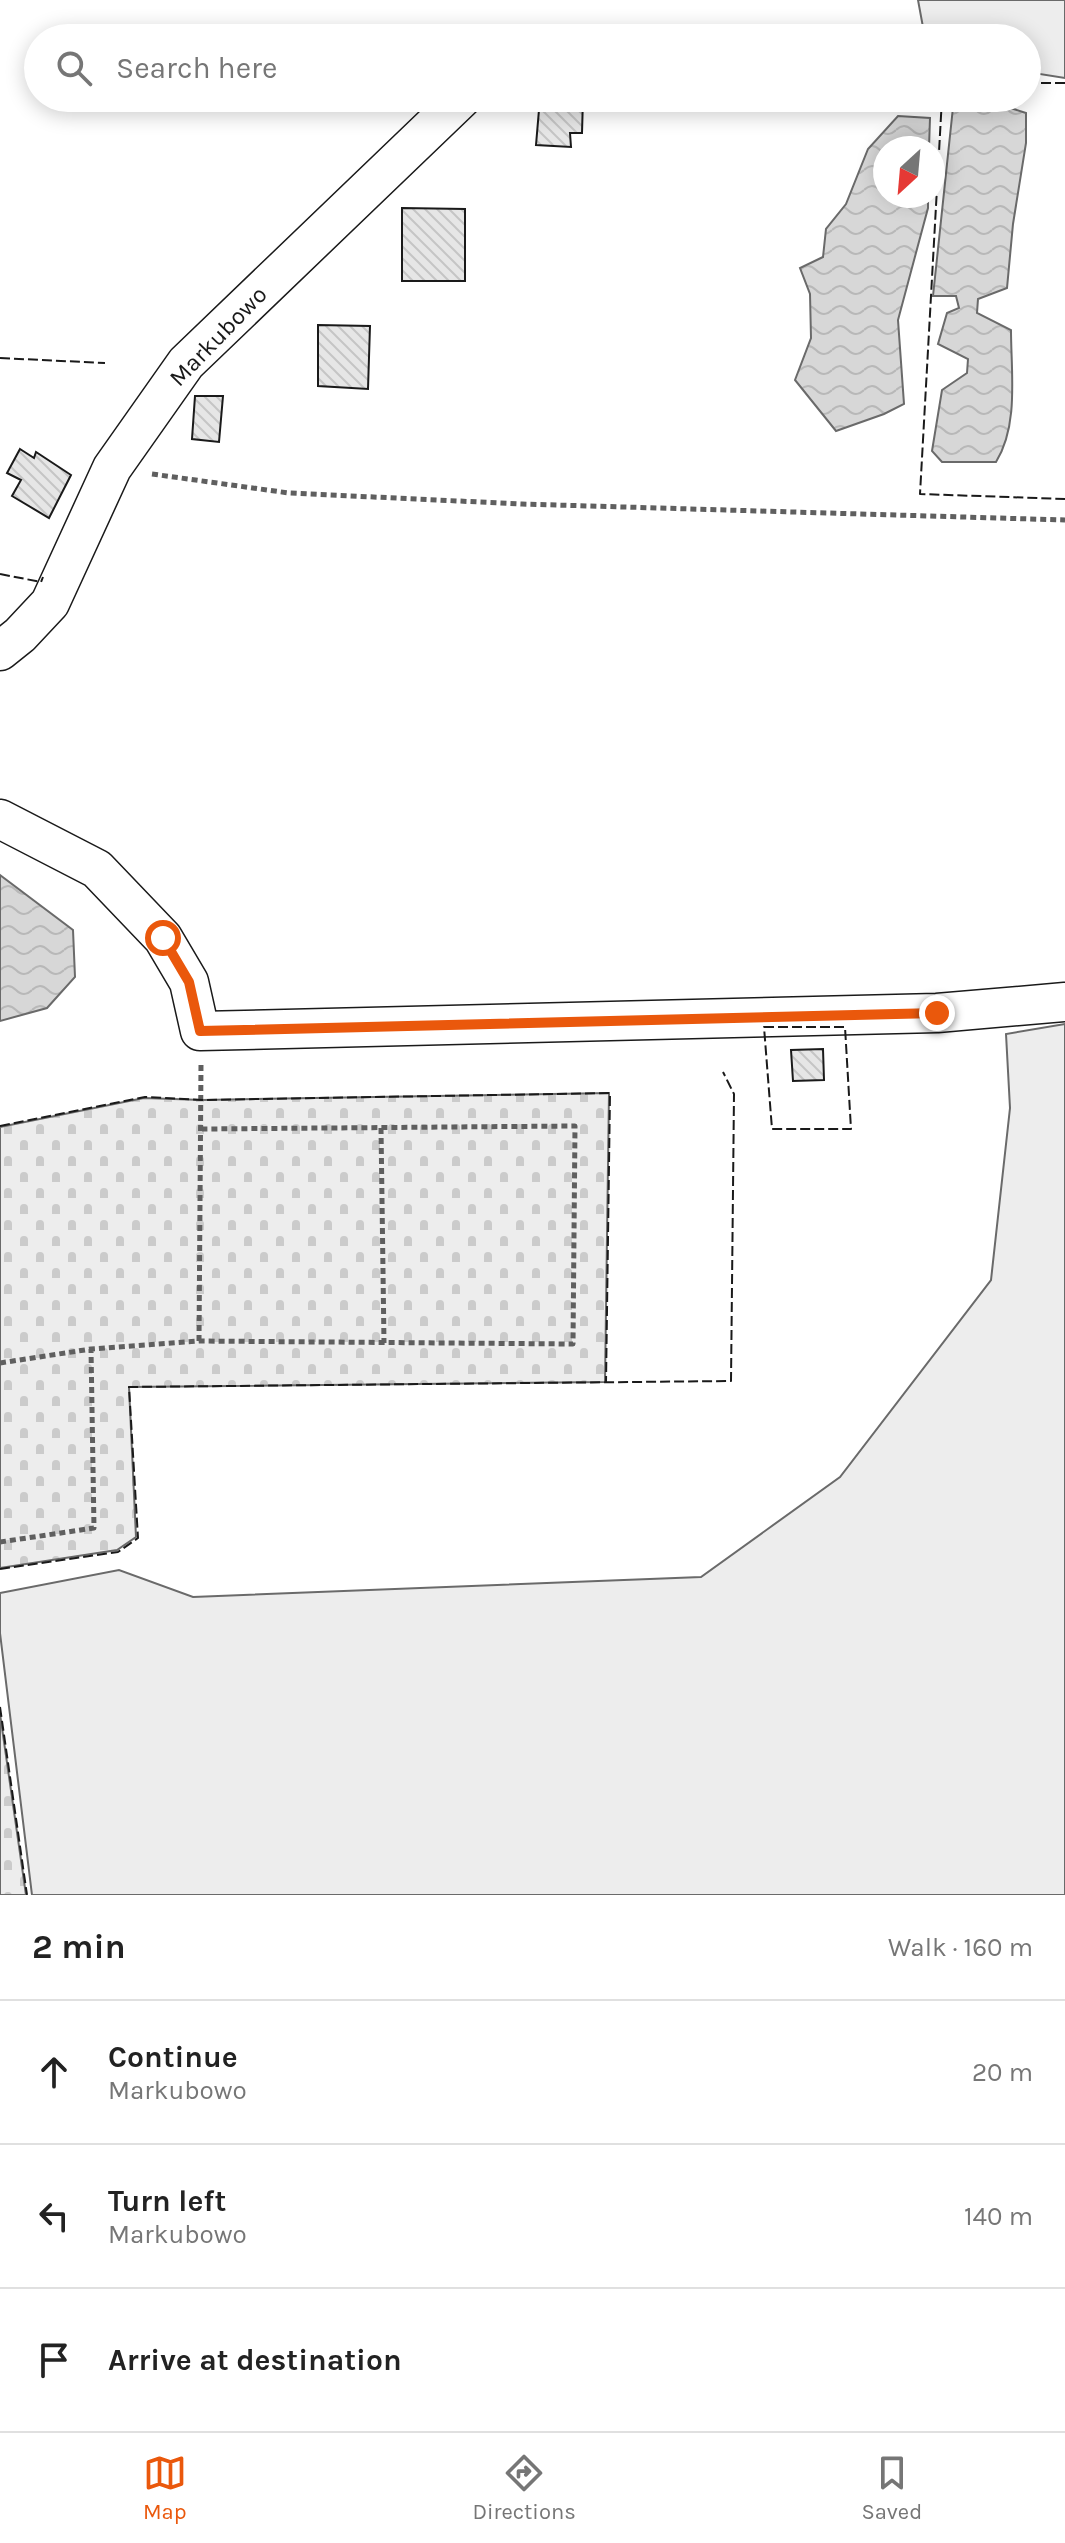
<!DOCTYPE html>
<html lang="en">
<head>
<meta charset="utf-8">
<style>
  body { margin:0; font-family:Karla,sans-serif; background:#f6f6f6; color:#222 }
  .compass { position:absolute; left:873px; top:136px; width:72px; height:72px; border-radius:50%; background:#fff; box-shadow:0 4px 20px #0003; rotate:206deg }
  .stop { position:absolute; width:24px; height:24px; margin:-18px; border:6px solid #ea580c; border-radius:50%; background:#fff }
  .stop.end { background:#ea580c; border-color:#fff; box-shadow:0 2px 8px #0008 }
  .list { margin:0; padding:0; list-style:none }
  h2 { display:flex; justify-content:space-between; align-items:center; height:104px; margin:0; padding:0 32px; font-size:34px }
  h2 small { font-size:26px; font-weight:400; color:#767676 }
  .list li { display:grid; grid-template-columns:52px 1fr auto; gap:24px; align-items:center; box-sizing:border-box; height:144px; padding:0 32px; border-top:2px solid #e0e0e0 }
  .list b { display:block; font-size:30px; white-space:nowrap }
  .list p { margin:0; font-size:26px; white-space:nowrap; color:#767676 }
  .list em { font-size:26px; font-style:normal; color:#767676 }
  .icon { flex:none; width:44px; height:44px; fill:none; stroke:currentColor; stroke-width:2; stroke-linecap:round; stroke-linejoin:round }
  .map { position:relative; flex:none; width:1065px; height:1895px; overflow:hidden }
  .search { position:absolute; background:#fff; box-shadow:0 4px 20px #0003; left:24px; right:24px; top:24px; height:88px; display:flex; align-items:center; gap:20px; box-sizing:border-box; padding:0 28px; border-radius:44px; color:#767676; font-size:30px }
  .sheet { height:536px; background:#fff }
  nav { display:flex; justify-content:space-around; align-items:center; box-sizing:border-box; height:112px; border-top:2px solid #e0e0e0; background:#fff; font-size:22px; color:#767676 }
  nav a { display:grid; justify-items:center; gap:4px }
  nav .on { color:#ea580c }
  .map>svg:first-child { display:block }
</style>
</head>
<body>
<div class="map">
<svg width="1065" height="1895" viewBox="0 0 1065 1895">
  <defs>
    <pattern id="cemetery-stones" width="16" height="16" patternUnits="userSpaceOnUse" patternTransform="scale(2)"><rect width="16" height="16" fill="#ededed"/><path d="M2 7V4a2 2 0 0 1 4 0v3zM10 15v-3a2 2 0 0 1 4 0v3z" fill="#cbcbcb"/></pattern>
    <pattern id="water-waves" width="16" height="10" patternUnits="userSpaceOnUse" patternTransform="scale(2)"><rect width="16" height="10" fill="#d7d7d7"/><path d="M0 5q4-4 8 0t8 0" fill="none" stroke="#b8b8b8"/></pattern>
    <pattern id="building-back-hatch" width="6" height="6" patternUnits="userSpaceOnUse" patternTransform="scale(2)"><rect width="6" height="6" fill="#e6e6e6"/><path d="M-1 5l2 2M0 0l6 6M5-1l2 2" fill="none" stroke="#c5c5c5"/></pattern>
  </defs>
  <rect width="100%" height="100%" fill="#fff"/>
  <path fill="#ededed" stroke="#6a6a6a" stroke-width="2" d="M 918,0 L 1065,0 L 1065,78 L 1027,72 L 1027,38 L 925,38 Z
    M 1065,1024 L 1065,1895 L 32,1895 L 0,1633 L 0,1593 L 119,1570 L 193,1597 L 701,1577 L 840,1477 L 991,1280 L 1010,1108 L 1006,1034 Z"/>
  <path fill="url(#cemetery-stones)" stroke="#6a6a6a" stroke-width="2" d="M 609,1093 L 605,1382 L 129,1387 L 136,1537 L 117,1550 L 0,1568 L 0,1127 L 144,1098 L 202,1100 Z
    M 0,1714 L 26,1895 L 0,1895 Z"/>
  <path fill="url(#water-waves)" stroke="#6a6a6a" stroke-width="2" d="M 954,98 L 980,98 L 1026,113 L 1026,143 L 1013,224 L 1007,288 L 978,299 L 977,313 L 1011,330 C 1011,372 1019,425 996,462 L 942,462 L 932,451 L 942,390 L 967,373 L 968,359 L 938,344 L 947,313 L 959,308 L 956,296 L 933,296 Z
    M 898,116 L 930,118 L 929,148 L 885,148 L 885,196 L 928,196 L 928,208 L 898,320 L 904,404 L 884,414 L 836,431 L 795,380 L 811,338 L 810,294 L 800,268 L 823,257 L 826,229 L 846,204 L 868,149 Z
    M 0,875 L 73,930 L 75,977 L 47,1008 L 0,1021 Z"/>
  <path fill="url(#building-back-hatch)" stroke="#1a1a1a" stroke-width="2" d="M 540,98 L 583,98 L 582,133 L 570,133 L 571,147 L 536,145 Z
    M 402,208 L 465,209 L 465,281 L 402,281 Z
    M 318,325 L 370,326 L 368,389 L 318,386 Z
    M 195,396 L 223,396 L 219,442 L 192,439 Z
    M 20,449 L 34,458 L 36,452 L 71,475 L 49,518 L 12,496 L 21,480 L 7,473 Z
    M 823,1049 L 824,1080 L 793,1081 L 791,1050 Z"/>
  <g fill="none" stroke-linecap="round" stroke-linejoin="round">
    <g stroke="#1a1a1a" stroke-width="41">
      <path id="minor" d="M 0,651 L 20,635 L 50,603 L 112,468 L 186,363 L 462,98
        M 0,819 L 97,869 L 163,938 L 189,982 L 200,1031 L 937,1013 L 1065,1002"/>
    </g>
    <path stroke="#5f5f5f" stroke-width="5" stroke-dasharray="6 4" stroke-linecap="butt" d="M 152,474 L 289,493 L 522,504 L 1065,520
      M 381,1128 L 384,1343
      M 199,1341 L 201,1064
      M 0,1363 L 91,1349 L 199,1341 L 573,1344 L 575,1126 L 202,1129
      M 0,1542 L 94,1528 L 91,1349"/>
    <use href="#minor" stroke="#fff" stroke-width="38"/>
    <path stroke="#1a1a1a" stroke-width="2" stroke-dasharray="10 4" stroke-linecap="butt" d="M 1027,83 L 1065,83
      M 942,98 L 920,494 L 1065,499
      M 0,358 L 105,363
      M 0,574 L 41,582 L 43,577
      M 764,1027 L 845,1027 L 851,1129 L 772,1129 Z
      M 0,1126 L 145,1097 L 202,1100 L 610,1093 L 606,1383
      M 0,1569 L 118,1552 L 138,1538 L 129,1387 L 731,1381 L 734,1094 L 723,1072
      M 0,1707 L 27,1895"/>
  </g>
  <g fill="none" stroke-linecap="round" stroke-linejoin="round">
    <path stroke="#ea580c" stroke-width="10" d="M 163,938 L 189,982 L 200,1031 L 937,1013"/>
  </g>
  <g text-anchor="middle" stroke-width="6" stroke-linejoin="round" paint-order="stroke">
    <g font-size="24" fill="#1a1a1a" stroke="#fff">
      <text transform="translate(218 336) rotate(-46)" y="8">Markubowo</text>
    </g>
  </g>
</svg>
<svg class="compass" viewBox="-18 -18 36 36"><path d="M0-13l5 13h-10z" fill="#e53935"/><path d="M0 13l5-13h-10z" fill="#767676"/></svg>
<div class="stop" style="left:163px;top:938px"></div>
<div class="stop end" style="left:937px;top:1013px"></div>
<div class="search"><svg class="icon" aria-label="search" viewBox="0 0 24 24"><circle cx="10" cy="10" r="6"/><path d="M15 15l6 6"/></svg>Search here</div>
</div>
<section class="sheet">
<h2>2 min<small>Walk · 160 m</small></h2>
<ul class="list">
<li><svg class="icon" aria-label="ahead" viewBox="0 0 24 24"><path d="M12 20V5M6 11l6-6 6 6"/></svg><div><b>Continue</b><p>Markubowo</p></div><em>20 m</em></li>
<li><svg class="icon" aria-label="left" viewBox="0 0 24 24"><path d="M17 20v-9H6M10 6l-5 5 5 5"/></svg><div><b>Turn left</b><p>Markubowo</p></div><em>140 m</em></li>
<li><svg class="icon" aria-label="arrive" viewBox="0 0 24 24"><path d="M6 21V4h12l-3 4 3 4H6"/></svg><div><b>Arrive at destination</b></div></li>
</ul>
</section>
<nav>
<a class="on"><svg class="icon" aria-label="map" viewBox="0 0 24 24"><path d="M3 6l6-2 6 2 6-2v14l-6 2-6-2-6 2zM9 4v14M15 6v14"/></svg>Map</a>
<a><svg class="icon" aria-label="directions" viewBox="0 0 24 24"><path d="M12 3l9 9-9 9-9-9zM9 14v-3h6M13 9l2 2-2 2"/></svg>Directions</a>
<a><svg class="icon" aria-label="saved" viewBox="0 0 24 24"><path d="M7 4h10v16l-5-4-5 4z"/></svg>Saved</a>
</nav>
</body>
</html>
